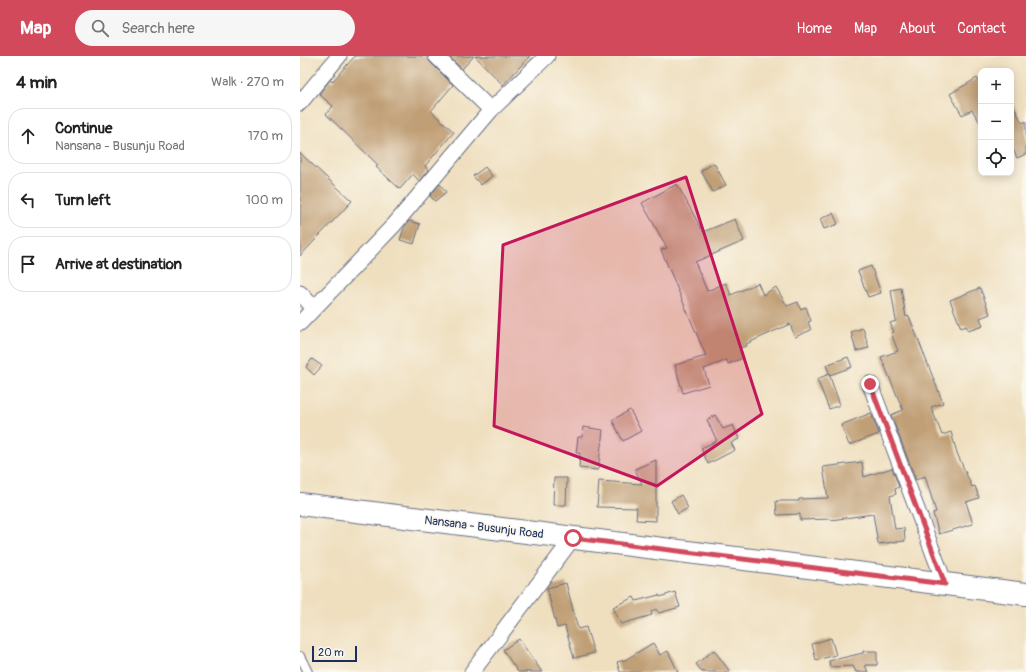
<!DOCTYPE html>
<html lang="en">
<head>
<meta charset="utf-8">
<style>
  body { margin:0; font-family:Pangolin,sans-serif; background:#f6f6f6; color:#222 }
  .controls { position:absolute; right:12px; top:12px; display:grid; overflow:hidden; border-radius:8px; box-shadow:0 2px 10px #0003 }
  .controls button { width:36px; height:36px; display:grid; place-items:center; padding:0; border:0; border-bottom:1px solid #e0e0e0; background:#fff; color:#222; font:20px sans-serif }
  .scale { position:absolute; left:12px; bottom:10px; width:45px; box-sizing:border-box; padding-left:4px; border:2px solid #1b2f5e; border-top:0; font-size:11px; line-height:14px; white-space:nowrap; color:#1b2f5e; -webkit-text-stroke:3px #fbf7ec; paint-order:stroke }
  .stop { position:absolute; width:12px; height:12px; margin:-9px; border:3px solid #d1495b; border-radius:50%; background:#fff }
  .stop.end { background:#d1495b; border-color:#fff; box-shadow:0 1px 4px #0008 }
  .list { margin:0; padding:0; list-style:none }
  h2 { display:flex; justify-content:space-between; align-items:center; height:52px; margin:0; padding:0 16px; font-size:17px }
  h2 small { font-size:13px; font-weight:400; color:#767676 }
  .list li { display:grid; grid-template-columns:26px 1fr auto; gap:12px; align-items:center; box-sizing:border-box; height:56px; margin:0 8px 8px; padding:0 8px; border:1px solid #e0e0e0; border-radius:16px }
  .list b { display:block; font-size:15px; white-space:nowrap }
  .list p { margin:0; font-size:13px; white-space:nowrap; color:#767676 }
  .list em { font-size:13px; font-style:normal; color:#767676 }
  .icon { flex:none; width:22px; height:22px; fill:none; stroke:currentColor; stroke-width:2; stroke-linecap:round; stroke-linejoin:round }
  .map { position:relative; flex:none; width:726px; height:616px; overflow:hidden }
  header { display:flex; align-items:center; gap:24px; box-sizing:border-box; height:56px; padding:0 20px; background:#d1495b; color:#fff }
  header strong { font-size:19px }
  nav { display:flex; gap:22px; margin-inline-start:auto; font-size:14px }
  .search { width:280px; height:36px; background:#f6f6f6; display:flex; align-items:center; gap:10px; box-sizing:border-box; padding:0 14px; border-radius:22px; color:#767676; font-size:15px }
  main { display:flex }
  aside { flex:1; background:#fff }
  .map>svg:first-child { display:block }
</style>
</head>
<body>
<header>
<strong>Map</strong>
<div class="search"><svg class="icon" aria-label="search" viewBox="0 0 24 24"><circle cx="10" cy="10" r="6"/><path d="M15 15l6 6"/></svg>Search here</div>
<nav><a>Home</a><a>Map</a><a>About</a><a>Contact</a></nav>
</header>
<main>
<aside>
<h2>4 min<small>Walk · 270 m</small></h2>
<ul class="list">
<li><svg class="icon" aria-label="ahead" viewBox="0 0 24 24"><path d="M12 20V5M6 11l6-6 6 6"/></svg><div><b>Continue</b><p>Nansana - Busunju Road</p></div><em>170 m</em></li>
<li><svg class="icon" aria-label="left" viewBox="0 0 24 24"><path d="M17 20v-9H6M10 6l-5 5 5 5"/></svg><div><b>Turn left</b></div><em>100 m</em></li>
<li><svg class="icon" aria-label="arrive" viewBox="0 0 24 24"><path d="M6 21V4h12l-3 4 3 4H6"/></svg><div><b>Arrive at destination</b></div></li>
</ul>
</aside>
<div class="map">
<svg width="726" height="616" viewBox="0 0 726 616">
  <rect width="100%" height="100%" fill="#fbf7ec"/>
  <filter id="ink" filterUnits="userSpaceOnUse"><feTurbulence type="fractalNoise" baseFrequency=".025" numOctaves="2"/><feDisplacementMap in="SourceGraphic" scale="8" xChannelSelector="R" yChannelSelector="G"/><feConvolveMatrix kernelMatrix="1 2 1 2 8 2 1 2 1" color-interpolation-filters="sRGB"/></filter>
  <filter id="wash" filterUnits="userSpaceOnUse"><feTurbulence type="fractalNoise" baseFrequency=".012" numOctaves="4" result="noise"/><feDisplacementMap in="SourceGraphic" scale="16" xChannelSelector="R" yChannelSelector="G"/><feGaussianBlur stdDeviation="0.9" result="paint"/><feColorMatrix in="noise" values="0 0 0 0 0 0 0 0 0 0 0 0 0 0 0 0 0 1.4 0 .05"/><feComposite in="paint" operator="in"/></filter>
  <g filter="url(#wash)">
    <rect width="100%" height="100%" fill="#efdfbf"/>
    <g id="blocks">
      <path fill="#c09f76" d="M 55,0 L 127,0 L 130,6 L 153,29 L 131,55 L 154,76 L 125,110 L 128,114 L 119,125 L 113,118 L 100,133 L 76,111 L 78,109 L 26,58 L 33,50 L 19,38 L 30,24 L 32,26 Z
        M 149,0 L 174,0 L 162,13 Z
        M 175,0 L 230,0 L 203,29 Z
        M 677,22 L 681,29 L 681,68 L 672,54 L 662,59 L 650,38 Z
        M 711,45 L 722,67 L 726,65 L 726,98 L 717,102 L 711,89 Z
        M 0,97 L 52,145 L 0,200 Z
        M 414,107 L 426,129 L 413,136 L 401,115 Z
        M 185,111 L 192,120 L 181,129 L 173,120 Z
        M 140,128 L 146,136 L 135,145 L 130,140 Z
        M 377,128 L 403,176 L 435,163 L 444,185 L 395,206 L 407,235 L 426,227 L 431,239 L 458,227 L 463,239 L 476,231 L 487,250 L 498,246 L 500,253 L 506,251 L 511,265 L 508,266 L 511,274 L 495,281 L 490,268 L 446,288 L 447,290 L 439,292 L 443,302 L 428,308 L 427,304 L 404,313 L 409,329 L 383,337 L 375,309 L 406,300 L 361,194 L 367,192 L 342,147 Z
        M 533,157 L 538,168 L 524,173 L 520,163 Z
        M 109,165 L 120,168 L 114,188 L 100,184 L 104,172 Z
        M 571,210 L 581,237 L 568,241 L 558,215 Z
        M 601,232 L 606,261 L 609,260 L 643,347 L 631,351 L 642,379 L 651,376 L 657,397 L 672,431 L 675,430 L 679,442 L 666,446 L 673,468 L 639,478 L 633,457 L 636,456 L 625,420 L 616,424 L 591,359 L 603,354 L 581,301 L 598,295 L 591,277 L 594,276 L 590,267 L 596,265 L 591,234 Z
        M 680,232 L 690,258 L 680,262 L 683,270 L 668,275 L 666,270 L 661,272 L 650,244 Z
        M 563,272 L 569,292 L 556,295 L 551,276 Z
        M 548,301 L 552,311 L 530,319 L 526,309 Z
        M 12,303 L 22,310 L 14,319 L 6,311 Z
        M 529,318 L 540,349 L 529,353 L 517,323 Z
        M 330,354 L 341,375 L 323,385 L 312,364 Z
        M 571,357 L 579,378 L 549,389 L 541,369 Z
        M 415,359 L 423,373 L 433,369 L 439,383 L 431,387 L 435,394 L 408,408 L 401,392 L 417,385 L 407,364 Z
        M 283,371 L 303,374 L 298,414 L 279,412 L 280,397 L 276,397 L 278,381 L 282,381 Z
        M 356,404 L 356,465 L 336,464 L 337,452 L 297,451 L 299,425 L 342,428 L 335,413 Z
        M 562,406 L 564,421 L 592,412 L 599,431 L 595,433 L 596,438 L 590,440 L 595,473 L 604,472 L 605,485 L 578,488 L 573,458 L 531,464 L 531,463 L 500,464 L 500,458 L 477,459 L 476,445 L 499,445 L 499,443 L 528,442 L 523,411 Z
        M 254,422 L 267,422 L 266,449 L 253,449 Z
        M 381,439 L 388,452 L 378,458 L 371,445 Z
        M 266,527 L 278,573 L 286,571 L 294,597 L 274,602 L 265,570 L 257,572 L 247,532 Z
        M 375,536 L 380,551 L 359,557 L 356,553 L 351,556 L 352,559 L 321,568 L 313,551 L 334,541 L 336,545 L 359,539 L 360,541 Z
        M 531,582 L 536,599 L 516,604 L 512,588 Z
        M 219,583 L 242,616 L 218,616 L 203,594 Z
        M 353,587 L 360,599 L 368,595 L 378,616 L 320,616 L 317,606 L 325,604 Z
        M 414,594 L 430,616 L 402,616 L 396,608 Z
        M 563,595 L 577,595 L 577,609 L 565,609 L 568,616 L 556,616 L 553,610 L 530,611 L 529,605 L 563,597 Z"/>
    </g>
  </g>
  <g filter="url(#ink)">
    <use href="#blocks" fill-opacity="0" stroke="#656d80" stroke-width="1"/>
    <g fill="none" stroke-linecap="round" stroke-linejoin="round">
      <g stroke="#656d80" stroke-width="10">
        <path id="service" d="M 0,600 L 8,616"/>
      </g>
      <g stroke="#656d80" stroke-width="17">
        <path id="minor" d="M 136,0 L 191,54
          M 0,47 L 39,0
          M 0,237 L 14,252
          M 0,267 L 94,169 L 191,54 L 247,0
          M 570,328 L 645,528
          M 172,616 L 273,482"/>
      </g>
      <g stroke="#656d80" stroke-width="24">
        <path id="primary" d="M 0,448 L 726,538"/>
      </g>
      <use href="#service" stroke="#fff" stroke-width="8"/>
      <use href="#minor" stroke="#fff" stroke-width="15"/>
      <use href="#primary" stroke="#fff" stroke-width="22"/>
    </g>
  </g>
  <g fill="none" stroke-linecap="round" stroke-linejoin="round" filter="url(#ink)">
    <path stroke="#d1495b" stroke-width="5" d="M 273,482 L 645,528 L 570,328"/>
  </g>
  <path fill="#c2185b" fill-opacity="0.2" stroke="#c2185b" stroke-width="3" stroke-linejoin="round" d="M 386,121 L 462,358 L 357,430 L 194,370 L 203,189 Z"/>
  <g text-anchor="middle" stroke-width="3" stroke-linejoin="round" paint-order="stroke">
    <g font-size="12" fill="#1b2f5e" stroke="#fbf7ec">
      <text transform="translate(184 471) rotate(7)" y="4">Nansana - Busunju Road</text>
    </g>
  </g>
</svg>
<div class="controls">
<button>+</button>
<button>−</button>
<button><svg class="icon" aria-label="locate" viewBox="0 0 24 24"><circle cx="12" cy="12" r="6"/><path d="M12 2v4M12 18v4M2 12h4M18 12h4"/></svg></button>
</div>
<div class="scale">20 m</div>
<div class="stop" style="left:273px;top:482px"></div>
<div class="stop end" style="left:570px;top:328px"></div>
</div>
</main>
</body>
</html>
